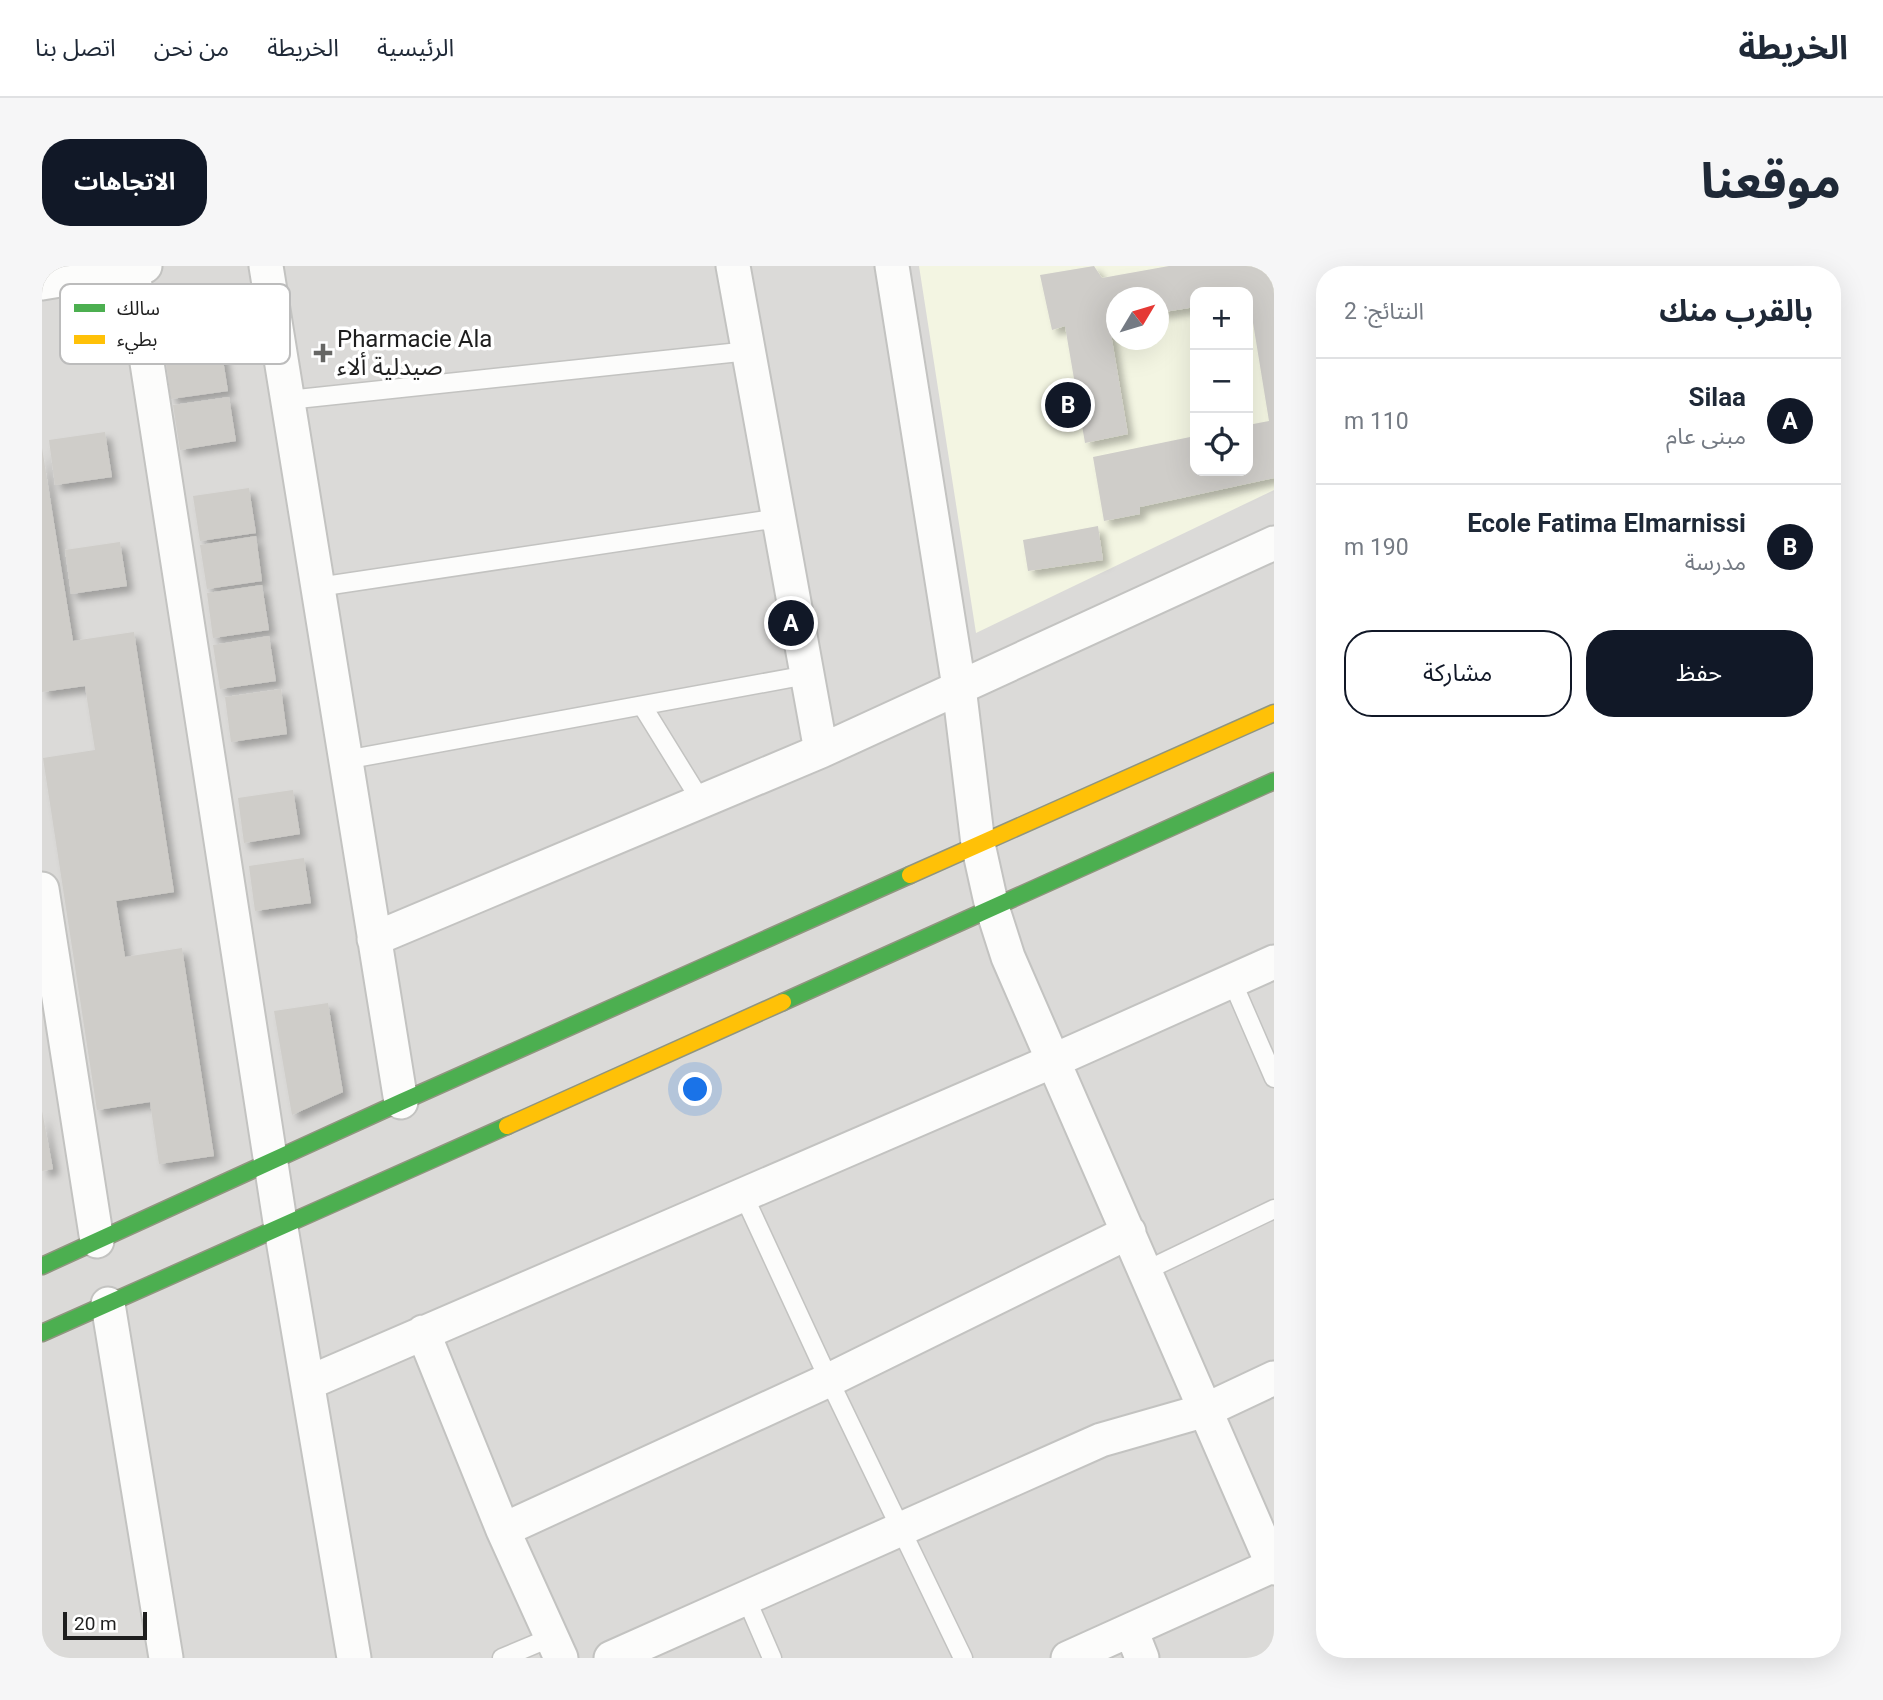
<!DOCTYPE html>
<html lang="ar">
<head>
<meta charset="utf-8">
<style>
  body { margin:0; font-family:Roboto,"Noto Sans Arabic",sans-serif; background:#f6f6f7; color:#1f2937; direction:rtl }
  .controls { position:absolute; right:21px; top:21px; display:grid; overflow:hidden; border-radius:14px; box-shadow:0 7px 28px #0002 }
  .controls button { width:63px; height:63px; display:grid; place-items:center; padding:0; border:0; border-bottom:2px solid #e0e1e3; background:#fff; color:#1f2937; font:35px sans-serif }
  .compass { position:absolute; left:1064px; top:21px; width:63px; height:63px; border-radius:50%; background:#fff; box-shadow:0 7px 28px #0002; rotate:52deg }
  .scale { position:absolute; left:21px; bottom:18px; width:84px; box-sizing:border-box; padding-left:7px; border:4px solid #1e1e1e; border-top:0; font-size:19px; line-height:24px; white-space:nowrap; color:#1e1e1e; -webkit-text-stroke:5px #fff; paint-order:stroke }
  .you { position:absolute; left:654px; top:824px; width:24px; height:24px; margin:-18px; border:5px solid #fff; border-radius:50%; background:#1a73e8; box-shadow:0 0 0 10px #1a73e833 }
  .badge { display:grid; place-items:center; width:46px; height:46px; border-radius:50%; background:#111827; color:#fff; font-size:23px; font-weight:700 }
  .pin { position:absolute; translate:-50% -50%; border:4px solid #fff; box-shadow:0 2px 7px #0006 }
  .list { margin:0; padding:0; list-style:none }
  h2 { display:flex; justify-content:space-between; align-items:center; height:91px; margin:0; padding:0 28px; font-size:30px }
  h2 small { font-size:23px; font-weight:400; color:#747a83 }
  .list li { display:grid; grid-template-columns:46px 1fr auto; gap:21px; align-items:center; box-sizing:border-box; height:126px; padding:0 28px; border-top:2px solid #e0e1e3 }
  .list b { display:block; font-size:26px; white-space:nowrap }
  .list p { margin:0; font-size:23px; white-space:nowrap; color:#747a83 }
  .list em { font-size:23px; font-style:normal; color:#747a83 }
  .actions { display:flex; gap:14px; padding:21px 28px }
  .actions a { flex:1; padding:16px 0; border:2px solid #111827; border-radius:28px; text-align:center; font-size:24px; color:#111827 }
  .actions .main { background:#111827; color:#fff }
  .icon { flex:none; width:38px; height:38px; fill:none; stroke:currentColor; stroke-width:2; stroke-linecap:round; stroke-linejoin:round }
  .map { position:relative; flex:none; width:1232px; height:1392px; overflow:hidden; direction:ltr; border-radius:28px }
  header { display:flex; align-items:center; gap:42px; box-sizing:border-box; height:98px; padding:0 35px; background:#fff; border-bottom:2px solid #e0e1e3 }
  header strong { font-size:33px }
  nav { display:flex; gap:38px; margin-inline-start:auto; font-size:24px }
  .intro { display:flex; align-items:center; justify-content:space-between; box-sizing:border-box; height:168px; padding:0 42px }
  h1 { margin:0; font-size:49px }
  .button { padding:18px 32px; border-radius:28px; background:#111827; color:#fff; font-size:24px; font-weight:700 }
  main { display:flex; gap:42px; padding:0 42px }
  aside { flex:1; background:#fff; border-radius:28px; box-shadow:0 7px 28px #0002 }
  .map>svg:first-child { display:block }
</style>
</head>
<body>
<header>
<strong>الخريطة</strong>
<nav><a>الرئيسية</a><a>الخريطة</a><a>من نحن</a><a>اتصل بنا</a></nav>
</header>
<div class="intro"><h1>موقعنا</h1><a class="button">الاتجاهات</a></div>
<main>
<aside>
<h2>بالقرب منك<small>النتائج: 2</small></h2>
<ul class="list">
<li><span class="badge">A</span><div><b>Silaa</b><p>مبنى عام</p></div><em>110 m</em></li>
<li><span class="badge">B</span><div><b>Ecole Fatima Elmarnissi</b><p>مدرسة</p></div><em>190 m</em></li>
</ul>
<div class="actions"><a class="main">حفظ</a><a>مشاركة</a></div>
</aside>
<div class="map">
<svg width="1232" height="1392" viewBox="0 0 1232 1392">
  <defs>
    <filter id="shadow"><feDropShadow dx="6" dy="6" stdDeviation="3.5" flood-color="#0004"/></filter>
  </defs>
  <rect width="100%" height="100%" fill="#ecebe6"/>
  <path fill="#dbdad8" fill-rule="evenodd" d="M 0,0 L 1232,0 L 1232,1392 L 0,1392 ZM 1153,26 L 1206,26 L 1206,205 L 1153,205 ZM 1074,32 L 1116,32 L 1116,74 L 1074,74 Z"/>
  <path fill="#f3f5e2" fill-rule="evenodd" d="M 877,0 L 1232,0 L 1232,224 L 934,367 ZM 1153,26 L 1206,26 L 1206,205 L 1153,205 ZM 1074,32 L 1116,32 L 1116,74 L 1074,74 Z"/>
  <path fill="#cfcdc9" filter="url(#shadow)" d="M 1052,0 L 1060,12 L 1127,0 L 1232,0 L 1232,212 L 1098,241 L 1098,248 L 1062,255 L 1051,191 L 1153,170 L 1153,205 L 1206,205 L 1206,159 L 1227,155 L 1206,26 L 1153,26 L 1153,41 L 1116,47 L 1116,32 L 1074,32 L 1074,55 L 1067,56 L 1086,168 L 1043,177 L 1023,60 L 1010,64 L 998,9 Z
    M 179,81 L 186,125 L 129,133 L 123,89 Z
    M 187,131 L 194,175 L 138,184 L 131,139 Z
    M 63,166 L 70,211 L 13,219 L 7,174 Z
    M 0,182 L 31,375 L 92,366 L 132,626 L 74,635 L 83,691 L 140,682 L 172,890 L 117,898 L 108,836 L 55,844 L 1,492 L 53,484 L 43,420 L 0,426 Z
    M 207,222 L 214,267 L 158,275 L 151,230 Z
    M 1056,260 L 1061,294 L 986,305 L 981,274 Z
    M 214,270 L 220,315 L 165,323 L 158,279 Z
    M 78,276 L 85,320 L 29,328 L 23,284 Z
    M 220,319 L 227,364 L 171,372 L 165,327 Z
    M 227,370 L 234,415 L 178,423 L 171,379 Z
    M 239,423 L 245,468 L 189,476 L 183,431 Z
    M 251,524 L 258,568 L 202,577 L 196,532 Z
    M 262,592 L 269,637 L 213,645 L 207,600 Z
    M 286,737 L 301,826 L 250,849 L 232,745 Z
    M 0,845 L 11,903 L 0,905 Z"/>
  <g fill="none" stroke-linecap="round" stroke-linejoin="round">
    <g stroke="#c3c3c1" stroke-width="21">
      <path id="lane" d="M 246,134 L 707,85
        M 276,321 L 737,252
        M 601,441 L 659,535
        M 303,494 L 765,409
        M 1190,715 L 1232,812
        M 701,928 L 787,1114 L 921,1392
        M 1103,1005 L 1232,943
        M 704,1332 L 730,1392
        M 460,1392 L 510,1371"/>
    </g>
    <g stroke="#c3c3c1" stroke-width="37">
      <path id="street" d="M 90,0 L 239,962 L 312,1392
        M 224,0 L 359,836
        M 691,0 L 779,485
        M 850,0 L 917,421 L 936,578 L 950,641 L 966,691 L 1232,1302
        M 0,17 L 103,0
        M 0,623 L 55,975
        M 332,673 L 779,485 L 1232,277
        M 66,1038 L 124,1392
        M 381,1066 L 461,1264 L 519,1392
        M 266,1117 L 1013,794 L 1232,696
        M 461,1264 L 787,1114 L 1087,966
        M 1089,1364 L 1100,1392
        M 569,1392 L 1059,1174 L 1164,1144 L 1232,1112
        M 1026,1392 L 1232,1299"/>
    </g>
    <g stroke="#90957f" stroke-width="19">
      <path id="fast" d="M 741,736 L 1232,515
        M 0,1000 L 359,836 L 868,609
        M 0,1067 L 465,860"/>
    </g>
    <g stroke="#90957f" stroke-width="19">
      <path id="slow" d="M 868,609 L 1232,447
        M 465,860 L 741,736"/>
    </g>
    <use href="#lane" stroke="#fcfcfb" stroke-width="18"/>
    <use href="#street" stroke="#fcfcfb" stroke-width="33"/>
    <use href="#fast" stroke="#4caf50" stroke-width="16"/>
    <use href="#slow" stroke="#ffc107" stroke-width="16"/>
  </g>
  <path fill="#666664" stroke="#fff" stroke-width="2.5" d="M277.5 76.5h7v7h7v7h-7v7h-7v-7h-7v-7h7z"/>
  <g text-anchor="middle" stroke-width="7" stroke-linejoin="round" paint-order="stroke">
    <g font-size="24" fill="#1e1e1e" stroke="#fff" text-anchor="start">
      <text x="295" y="81">Pharmacie Ala<tspan x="295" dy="28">صيدلية ألاء</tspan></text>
    </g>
  </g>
  <rect x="18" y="18" width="230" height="80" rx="10" fill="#fff" stroke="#bcbcbc" stroke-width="2"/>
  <rect x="32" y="38" width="31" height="8" fill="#4caf50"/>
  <rect x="32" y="69" width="31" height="9" fill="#ffc107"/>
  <g font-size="19" fill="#1e1e1e">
    <text x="75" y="49">سالك</text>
    <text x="75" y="80">بطيء</text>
  </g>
</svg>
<div class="controls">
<button>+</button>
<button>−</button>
<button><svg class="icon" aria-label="locate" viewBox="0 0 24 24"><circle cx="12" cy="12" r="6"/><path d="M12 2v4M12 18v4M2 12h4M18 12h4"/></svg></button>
</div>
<svg class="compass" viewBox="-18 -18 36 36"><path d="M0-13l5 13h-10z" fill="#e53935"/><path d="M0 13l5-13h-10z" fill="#747a83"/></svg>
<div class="scale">20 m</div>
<div class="you"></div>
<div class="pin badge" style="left:749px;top:357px">A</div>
<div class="pin badge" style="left:1026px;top:139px">B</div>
</div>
</main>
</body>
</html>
